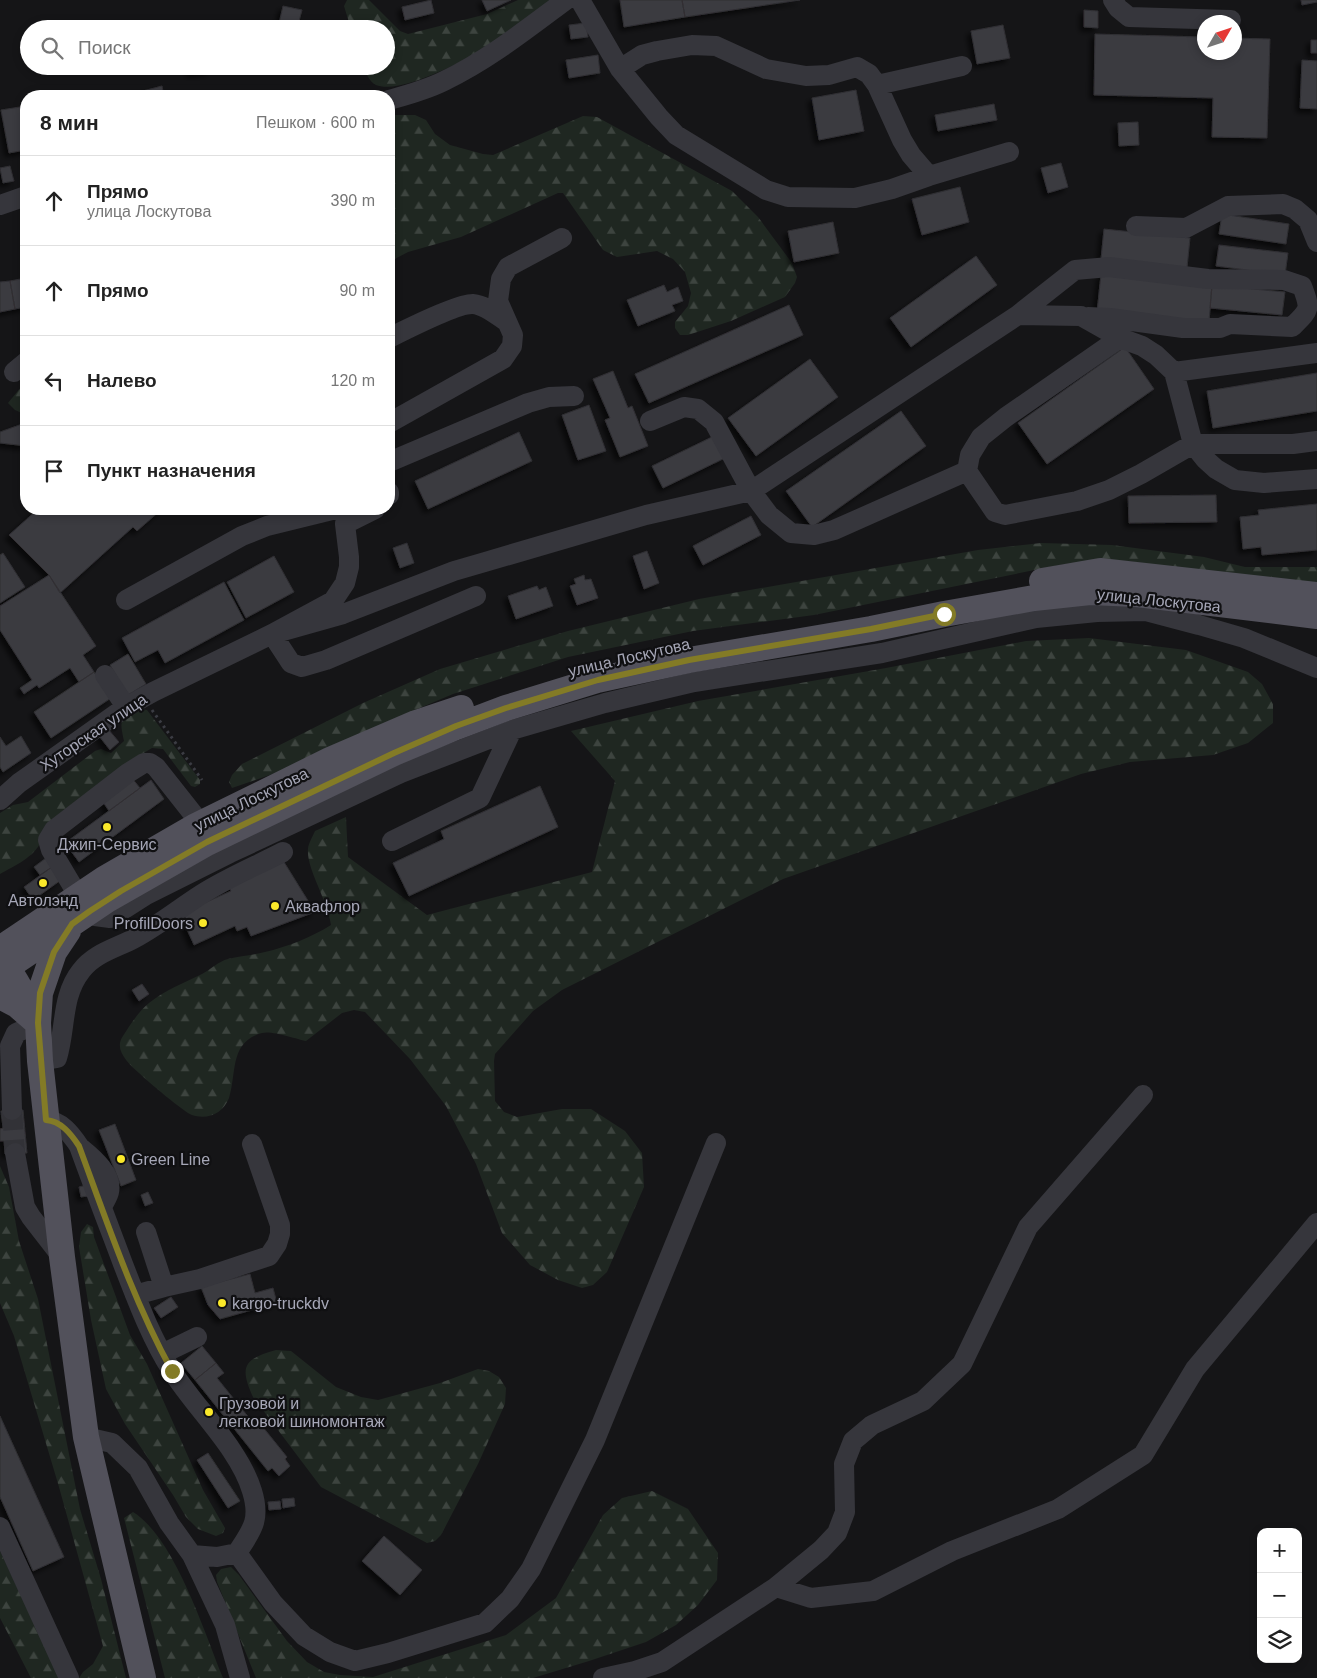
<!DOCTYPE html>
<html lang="ru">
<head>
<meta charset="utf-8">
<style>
  body { margin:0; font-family:Helvetica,sans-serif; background:#f2f2f2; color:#222 }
  .controls { position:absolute; right:15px; bottom:15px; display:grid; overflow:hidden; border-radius:10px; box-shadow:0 2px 8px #0003 }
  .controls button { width:45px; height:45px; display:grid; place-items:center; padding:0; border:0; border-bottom:1px solid #e0e0e0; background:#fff; color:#222; font:25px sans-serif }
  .compass { position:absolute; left:1197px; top:15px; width:45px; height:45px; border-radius:50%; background:#fff; box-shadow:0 2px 8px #0003; rotate:51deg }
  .stop { position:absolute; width:15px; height:15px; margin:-11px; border:4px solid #837b26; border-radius:50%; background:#fff }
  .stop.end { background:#837b26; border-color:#fff; box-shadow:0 1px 5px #0008 }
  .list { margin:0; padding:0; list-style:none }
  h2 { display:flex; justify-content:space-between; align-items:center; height:65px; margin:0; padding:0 20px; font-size:21px }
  h2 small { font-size:16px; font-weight:400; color:#767676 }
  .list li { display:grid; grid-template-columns:32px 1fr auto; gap:15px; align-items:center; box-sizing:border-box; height:90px; padding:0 20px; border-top:1px solid #e0e0e0 }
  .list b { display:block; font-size:19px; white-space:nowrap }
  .list p { margin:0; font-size:16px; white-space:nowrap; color:#767676 }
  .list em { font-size:16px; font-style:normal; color:#767676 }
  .icon { flex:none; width:28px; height:28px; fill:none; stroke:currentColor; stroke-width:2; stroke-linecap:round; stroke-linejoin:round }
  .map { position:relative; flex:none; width:1317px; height:1678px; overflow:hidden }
  .search { position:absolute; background:#fff; box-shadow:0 2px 8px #0003; left:20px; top:20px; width:375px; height:55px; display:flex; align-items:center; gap:12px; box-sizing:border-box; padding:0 18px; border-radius:28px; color:#767676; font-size:19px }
  .panel { position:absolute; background:#fff; box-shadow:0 2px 8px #0003; left:20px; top:90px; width:375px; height:425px; border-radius:20px }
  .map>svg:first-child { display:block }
</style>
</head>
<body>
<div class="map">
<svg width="1317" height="1678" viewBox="0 0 1317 1678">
  <defs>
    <pattern id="forest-firs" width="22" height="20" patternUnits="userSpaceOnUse" patternTransform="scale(1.25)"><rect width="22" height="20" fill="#1f2721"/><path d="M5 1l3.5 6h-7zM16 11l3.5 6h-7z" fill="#3d443f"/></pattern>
    <filter id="shadow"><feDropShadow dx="-4" dy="4" stdDeviation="2.5" flood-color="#0009"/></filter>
  </defs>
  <rect width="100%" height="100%" fill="#151517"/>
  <path fill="url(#forest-firs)" d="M 347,0 L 369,0 L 400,31 L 408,34 L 487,14 L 518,0 L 550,0 C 534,13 519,28 502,38 C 478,54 402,96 376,85 C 369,82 366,72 363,66 L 386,66 L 386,29 L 351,29 L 344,6 Z
    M 389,115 L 415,115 L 426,120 L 435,134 L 450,145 L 483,154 L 493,155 L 583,116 L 597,117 L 732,191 L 758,217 L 792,263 L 797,277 L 795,283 L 785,297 L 731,321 L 688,335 L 680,335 L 675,328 L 675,322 L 688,306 L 691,293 L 685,272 L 673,259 L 657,251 L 617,257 L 603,250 L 563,193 L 558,193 L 461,237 L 408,252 L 389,262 Z
    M 26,381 L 26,415 L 15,410 L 8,403 Z
    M 1041,543 L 1112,545 L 1204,557 L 1245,567 L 1317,567 L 1317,588 L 1128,561 L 1064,564 L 814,615 L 693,631 L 568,657 L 453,694 L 389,721 L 287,769 L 232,788 L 229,782 L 232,775 L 242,764 L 363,703 L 440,669 L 568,631 L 699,599 L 978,550 Z
    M 1089,638 L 1186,650 L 1248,672 L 1262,684 L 1273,704 L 1273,723 L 1248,743 L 1213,755 L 1130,762 L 1081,774 L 783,879 L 562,990 L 533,1011 L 495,1054 L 494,1061 L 495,1101 L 504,1112 L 517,1117 L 562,1109 L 591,1109 L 625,1131 L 642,1153 L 644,1187 L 607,1272 L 593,1285 L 582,1288 L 558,1280 L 530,1265 L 502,1233 L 476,1164 L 446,1106 L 410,1059 L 365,1012 L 354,1010 L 342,1013 L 306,1041 C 297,1039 271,1030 262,1033 C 229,1042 237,1073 229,1098 C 223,1114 207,1120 192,1115 C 185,1113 146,1080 139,1073 C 129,1064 113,1050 123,1036 C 130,1025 139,1011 149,1003 C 165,990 184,983 202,974 C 210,970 219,961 228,959 C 240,956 253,955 265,952 C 287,947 312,937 331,925 C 328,901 306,868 308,849 C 308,844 313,836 315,831 L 346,817 L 348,857 L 427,915 L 592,872 L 615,781 L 571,731 L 698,701 L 886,668 L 1026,641 Z
    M 139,709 L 147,710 L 200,780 L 200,784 L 195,787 L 191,786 L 163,749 L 152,748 L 137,757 L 41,841 C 35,857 14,866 0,874 L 0,813 L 13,805 L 28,802 L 95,751 L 101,749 L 111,753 L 124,741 C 119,717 120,721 139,709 Z
    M 0,1166 L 9,1187 L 19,1241 L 38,1299 L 80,1509 L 101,1579 L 126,1678 L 79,1678 L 83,1672 L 93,1664 L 103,1646 L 59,1487 L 14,1336 L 0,1303 Z
    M 87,1224 L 93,1227 L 94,1237 L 130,1335 L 147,1364 L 203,1490 L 225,1528 L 223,1533 L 216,1536 L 198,1529 L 186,1517 L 173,1495 L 125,1424 L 106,1389 L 91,1320 L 79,1247 L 81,1232 Z
    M 276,1350 L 291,1351 L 336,1387 L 361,1397 L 378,1400 L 440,1383 L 478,1369 L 489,1371 L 499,1377 L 506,1388 L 505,1404 L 478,1464 L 441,1535 L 435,1541 L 427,1543 L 321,1487 L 253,1397 C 239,1366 244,1359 276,1350 Z
    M 652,1491 L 688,1509 L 718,1553 L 717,1580 L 698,1605 L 676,1625 L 646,1642 L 589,1661 L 533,1678 L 256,1678 L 217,1582 L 216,1575 L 221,1569 L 231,1567 L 239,1575 L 287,1641 L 307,1662 L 324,1672 L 340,1675 L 373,1677 L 506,1635 L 556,1598 L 603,1515 L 622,1498 Z
    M 133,1512 C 175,1538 204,1632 223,1678 L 165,1678 L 124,1518 Z
    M 0,1551 L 60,1678 L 31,1678 L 0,1618 Z"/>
  <path fill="#3a3a3f" stroke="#302f33" filter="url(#shadow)" d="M 431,0 L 434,13 L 405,20 L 402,7 Z
    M 482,0 L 511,0 L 487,11 Z
    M 620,0 L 682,0 L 685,17 L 624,27 Z
    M 682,0 L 800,0 L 685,17 Z
    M 1301,0 L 1317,0 L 1317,2 L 1302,5 Z
    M 283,6 L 302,10 L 297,29 L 278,28 Z
    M 1084,10 L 1098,11 L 1098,28 L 1084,27 Z
    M 244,21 L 262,23 L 262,29 L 243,29 Z
    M 586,23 L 588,37 L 571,39 L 569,25 Z
    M 1003,25 L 1010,58 L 977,64 L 971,31 Z
    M 1095,34 L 1204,37 L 1204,52 L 1234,52 L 1234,38 L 1270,39 L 1267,138 L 1212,137 L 1213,98 L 1094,95 Z
    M 1311,40 L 1317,40 L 1317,53 L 1311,53 Z
    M 598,55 L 600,73 L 569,78 L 566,60 Z
    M 1302,60 L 1317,61 L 1317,109 L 1300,108 Z
    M 189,66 L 209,66 L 210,71 L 191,73 Z
    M 162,86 L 164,96 L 132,96 L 131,94 Z
    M 856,90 L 864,131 L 819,140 L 812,98 Z
    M 994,104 L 997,120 L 938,131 L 935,115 Z
    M 26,106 L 26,150 L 9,153 L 1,110 Z
    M 1138,122 L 1139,145 L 1119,146 L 1118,123 Z
    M 1061,163 L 1068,187 L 1048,193 L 1041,168 Z
    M 10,166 L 14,181 L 3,183 L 0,168 Z
    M 960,187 L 969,222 L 922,235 L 912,199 Z
    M 1222,214 L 1289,224 L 1286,244 L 1219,234 Z
    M 833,222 L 839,253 L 794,262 L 788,231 Z
    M 1104,229 L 1190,238 L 1187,268 L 1101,259 Z
    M 1219,245 L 1288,253 L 1285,275 L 1216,266 Z
    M 976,256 L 997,285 L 911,347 L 890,318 Z
    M 1101,274 L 1212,285 L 1209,322 L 1097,312 Z
    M 26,278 L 26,307 L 15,309 L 10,281 Z
    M 10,281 L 15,309 L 0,312 L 0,282 Z
    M 664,285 L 667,292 L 678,287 L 683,301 L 672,305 L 675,311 L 638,326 L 627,300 Z
    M 1212,285 L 1285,292 L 1282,315 L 1210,308 Z
    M 789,305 L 803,335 L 649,403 L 635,374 Z
    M 1125,347 L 1154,389 L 1047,464 L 1018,423 Z
    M 810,359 L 838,397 L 756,456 L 728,418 Z
    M 613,371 L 628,408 L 632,406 L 648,446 L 620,457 L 605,420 L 610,418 L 593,379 Z
    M 1317,373 L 1317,411 L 1213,428 L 1207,391 Z
    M 589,405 L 606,451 L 578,460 L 562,415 Z
    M 901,411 L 926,446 L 812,527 L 786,491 Z
    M 25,423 L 26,446 L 0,443 L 0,432 Z
    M 519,432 L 532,461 L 428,509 L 415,481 Z
    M 714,436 L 725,458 L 663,488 L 652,466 Z
    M 1216,495 L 1217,522 L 1129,523 L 1128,496 Z
    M 1317,504 L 1317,550 L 1262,555 L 1261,547 L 1243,549 L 1240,517 L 1259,515 L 1258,510 Z
    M 38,509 L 121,509 L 127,515 L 134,509 L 162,509 L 137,531 L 133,527 L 60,593 L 49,575 L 9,535 Z
    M 751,516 L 761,535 L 703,565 L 693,546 Z
    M 407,543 L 414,563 L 400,568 L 393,548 Z
    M 647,551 L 659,583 L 644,589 L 633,556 Z
    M 3,553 L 25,587 L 0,603 L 0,555 Z
    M 274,556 L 294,592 L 246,618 L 227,582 Z
    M 49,575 L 96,646 L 83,655 L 94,672 L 79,682 L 70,668 L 39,688 L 37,685 L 24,694 L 20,688 L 32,680 L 0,630 L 0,606 Z
    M 584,575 L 585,580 L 591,579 L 598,598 L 577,605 L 570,586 L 576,584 L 574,579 Z
    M 224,582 L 244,620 L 165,663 L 158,650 L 135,662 L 122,638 Z
    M 537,586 L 539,590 L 546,587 L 553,606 L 516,619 L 508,596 Z
    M 128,654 L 146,684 L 128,695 L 110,665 Z
    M 94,672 L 111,698 L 51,738 L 34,712 Z
    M 108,729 L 119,742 L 110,750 L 99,736 Z
    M 21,736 L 31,753 L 3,772 L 0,767 L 0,737 L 6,746 Z
    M 131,777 L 140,788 L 109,811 L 101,799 Z
    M 151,780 L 164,799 L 79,862 L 65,843 Z
    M 540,786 L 558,827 L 409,896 L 393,863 L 444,839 L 441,831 Z
    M 46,858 L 52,867 L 40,875 L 34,867 Z
    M 284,862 L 315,912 L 251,936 L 247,927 L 237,931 L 235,926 L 194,945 L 180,914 L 231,891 L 228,885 Z
    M 52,867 L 61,880 L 33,900 L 24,887 Z
    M 142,984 L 149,994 L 139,1001 L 132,990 Z
    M 23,1110 L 27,1153 L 5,1154 L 4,1141 L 0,1141 L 0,1129 L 3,1128 L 1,1111 Z
    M 115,1124 L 136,1180 L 121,1186 L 99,1130 Z
    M 87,1185 L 89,1196 L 81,1197 L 79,1187 Z
    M 148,1192 L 153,1203 L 145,1206 L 141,1195 Z
    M 250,1274 L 255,1293 L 273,1288 L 277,1303 L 220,1319 L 208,1305 L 201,1287 Z
    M 171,1297 L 178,1307 L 161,1318 L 154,1308 Z
    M 202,1346 L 216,1363 L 195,1380 L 181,1363 Z
    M 216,1363 L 224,1373 L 217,1378 L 254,1424 L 258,1421 L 287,1457 L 285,1459 L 290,1466 L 279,1476 L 272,1468 L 268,1471 L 195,1380 Z
    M 0,1416 L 64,1557 L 33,1571 L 0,1497 Z
    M 208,1453 L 240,1501 L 228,1508 L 197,1460 Z
    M 294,1498 L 295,1506 L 283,1508 L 282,1499 Z
    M 280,1501 L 281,1509 L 269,1510 L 268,1502 Z
    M 384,1536 L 422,1570 L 400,1595 L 362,1561 Z"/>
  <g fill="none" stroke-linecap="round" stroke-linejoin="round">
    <path stroke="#323237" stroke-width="20" stroke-dasharray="20 10" stroke-linecap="butt" d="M 12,1110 L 15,1153"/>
    <path stroke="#3b3c43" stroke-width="3" stroke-dasharray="2.5 4" stroke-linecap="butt" d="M 152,710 L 202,780"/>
    <path stroke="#36363c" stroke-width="20" d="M 580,0 L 620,69 L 659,117 L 676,135 L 766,190 L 788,197 L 855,198 L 892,189 L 929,176
      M 1113,0 L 1118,8 L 1129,17 L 1231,20
      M 620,69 L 642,55 L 657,51 L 692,45 L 716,46 L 766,69 L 806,76 L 829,75 L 857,67 L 869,74 L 877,85 L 902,140 L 911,155 L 929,176 L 1009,152
      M 877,85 L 962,66
      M 389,100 C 407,95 426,90 444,81 C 488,60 527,29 566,0
      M 0,205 L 26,196
      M 1136,226 L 1186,228 L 1228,206 L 1283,204 L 1295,209 L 1308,220 L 1317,242
      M 1018,315 L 1075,270 L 1109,267 L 1208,279 L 1284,280 L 1302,286 C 1311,310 1310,309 1292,327 L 1230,324 L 1220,328 L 1183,328 L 1110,318 L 1088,317
      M 389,338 C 405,330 458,303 473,304 C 485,305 498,316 507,322
      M 14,372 L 26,362
      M 1174,372 L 1317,353
      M 650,421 L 684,407 L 698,409 L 714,422 L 751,491 L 769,515 L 791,533 L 814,535 L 834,530 L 967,471 L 970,455 L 981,437 L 1006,417 L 1120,338
      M 389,423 L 503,359 L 512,346 L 513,335 L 498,301 L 501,279 L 508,267 L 562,238
      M 389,462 L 528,403 L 549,397 L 574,396
      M 967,471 L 995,512 L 1005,515 L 1077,501 L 1109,490 L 1141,474 L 1193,444 L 1293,444 L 1317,441
      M 389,492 L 389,495
      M 126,600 L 242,536 L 267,526 L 336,509
      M 272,634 L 343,614 L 454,571 L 485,562 L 646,515 L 751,491 L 1018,315 L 1081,316 L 1120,338 L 1142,346 L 1156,355 L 1174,372 L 1193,444 L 1205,459 L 1216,469 L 1235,480 L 1264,483 L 1317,479
      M 272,634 L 291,663 L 302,667 L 326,660 L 476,596
      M 105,675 L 126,707
      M 0,800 L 19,783 L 126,707 L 153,692 L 272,634 L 333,601 L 345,583 L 349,567 L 349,557 L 345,524 L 375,509
      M 392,841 L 480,798 L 512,730
      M 79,897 L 51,850 L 48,840 L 54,830 L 128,773 L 144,763 L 150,763 L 156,767 L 201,824
      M 91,911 L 95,916 L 110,918 L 146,895 L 230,853 L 401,773 L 512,730 L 605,703 L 694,682 L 882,653 L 1036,618 L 1097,612 L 1146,611 L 1199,625 L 1244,638 L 1317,668
      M 40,1061 L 57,1058 C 66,1029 61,996 81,971 C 94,953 117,948 135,938 C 159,925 180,908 202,894 C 227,878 256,866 283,852
      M 12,1110 L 10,1046 L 16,1033 L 38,1023
      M 46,1120 C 61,1121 71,1134 79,1146 C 93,1185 108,1224 123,1264 C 137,1300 151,1338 172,1371 C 196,1409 239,1448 252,1491 C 261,1520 252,1530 237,1553 L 217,1557 L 192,1555
      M 82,1149 C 93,1158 113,1175 109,1192 C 108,1197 104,1202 102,1207
      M 15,1153 L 25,1207 L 31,1217 L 62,1257
      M 146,1232 L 164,1287
      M 135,1295 L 164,1287 L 200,1279 L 269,1256 L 277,1244 L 280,1234 L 280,1225 L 252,1144
      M 162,1354 L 197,1337
      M 86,1437 L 112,1443 L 138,1468 L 169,1523 L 192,1555 L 225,1625 L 240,1678
      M 0,1527 L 69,1678
      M 237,1553 L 273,1603 L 304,1636 L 330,1652 L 355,1661 L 388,1653 L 485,1623 L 510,1599 L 531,1569 L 595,1440 L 716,1143
      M 776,1587 L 821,1550 L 837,1533 L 845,1512 L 844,1464 L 853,1441 L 872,1425 L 923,1401 L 962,1364 L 1028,1227 L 1143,1095
      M 603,1678 L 635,1671 L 662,1662 L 776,1587 L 811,1598 L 873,1591 L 952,1551 L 1058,1509 L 1143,1455 L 1195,1369 L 1317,1223"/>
    <path stroke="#52515b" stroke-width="26" d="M 1042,581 L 1100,571 L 1317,595
      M 68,931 L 54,952 L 40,993 L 38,1023 L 40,1061 L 62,1257 L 86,1437 L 143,1678
      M 0,949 L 104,879 L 194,827 L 330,760 L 416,723 L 461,708
      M 0,959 C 16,977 26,1001 37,1022
      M 0,972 L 107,900 L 207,843 L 394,753 L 456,727 L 506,708 L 597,680 L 689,660 L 871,629 L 944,614 L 1034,598 L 1090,592 L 1137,594 L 1317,616
      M 0,996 L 17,1005 L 33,1019"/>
  </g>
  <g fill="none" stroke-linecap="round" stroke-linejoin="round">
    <path stroke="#837b26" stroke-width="6" d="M 172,1371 C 133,1300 107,1222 79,1146 C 71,1134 61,1121 46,1120 L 38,1023 L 40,993 L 54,952 L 72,924 L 90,911 L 121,891 L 207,842 L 394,753 L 456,726 L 506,708 L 598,680 L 689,660 L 871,629 L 944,614"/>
  </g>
  <g fill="#fae82a" stroke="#101012" stroke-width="2">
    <circle cx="107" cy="827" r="5"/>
    <circle cx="43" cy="883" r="5"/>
    <circle cx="275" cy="906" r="5"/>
    <circle cx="203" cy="923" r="5"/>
    <circle cx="121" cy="1159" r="5"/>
    <circle cx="222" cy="1303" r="5"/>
    <circle cx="209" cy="1412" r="5"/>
  </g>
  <g text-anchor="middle" stroke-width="4.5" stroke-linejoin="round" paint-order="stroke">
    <g font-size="16" fill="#a6a7b7" stroke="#101012">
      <text transform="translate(1159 600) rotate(6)" y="6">улица Лоскутова</text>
      <text transform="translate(629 657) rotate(-13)" y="6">улица Лоскутова</text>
      <text transform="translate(93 732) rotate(-34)" y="6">Хуторская улица</text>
      <text transform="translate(251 799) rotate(-26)" y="6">улица Лоскутова</text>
    </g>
    <g font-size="16" fill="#a6a7b7" stroke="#101012" text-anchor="start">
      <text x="107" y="850" text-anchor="middle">Джип-Сервис</text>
      <text x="43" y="906" text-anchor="middle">Автолэнд</text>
      <text x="285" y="912">Аквафлор</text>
      <text x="193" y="929" text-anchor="end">ProfilDoors</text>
      <text x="131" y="1165">Green Line</text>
      <text x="232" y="1309">kargo-truckdv</text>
      <text x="219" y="1409">Грузовой и<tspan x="219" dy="18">легковой шиномонтаж</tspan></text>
    </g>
  </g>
</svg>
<div class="controls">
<button>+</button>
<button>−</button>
<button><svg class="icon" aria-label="layers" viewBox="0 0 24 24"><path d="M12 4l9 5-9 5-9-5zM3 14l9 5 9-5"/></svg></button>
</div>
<svg class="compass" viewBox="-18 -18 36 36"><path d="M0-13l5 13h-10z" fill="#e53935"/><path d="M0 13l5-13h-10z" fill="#767676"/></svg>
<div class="stop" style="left:944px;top:614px"></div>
<div class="stop end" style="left:172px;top:1371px"></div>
<div class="search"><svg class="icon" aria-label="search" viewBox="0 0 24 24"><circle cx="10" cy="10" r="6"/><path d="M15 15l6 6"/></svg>Поиск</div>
<section class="panel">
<h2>8 мин<small>Пешком · 600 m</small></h2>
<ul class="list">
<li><svg class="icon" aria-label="ahead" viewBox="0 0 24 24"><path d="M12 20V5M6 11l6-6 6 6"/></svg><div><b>Прямо</b><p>улица Лоскутова</p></div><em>390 m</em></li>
<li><svg class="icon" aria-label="ahead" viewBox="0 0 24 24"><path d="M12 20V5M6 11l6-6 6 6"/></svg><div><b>Прямо</b></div><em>90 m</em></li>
<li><svg class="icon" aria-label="left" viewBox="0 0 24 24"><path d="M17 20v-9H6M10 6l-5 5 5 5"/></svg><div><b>Налево</b></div><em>120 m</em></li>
<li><svg class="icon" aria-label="arrive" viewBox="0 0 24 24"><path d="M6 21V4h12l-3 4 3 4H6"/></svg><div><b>Пункт назначения</b></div></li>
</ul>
</section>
</div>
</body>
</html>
